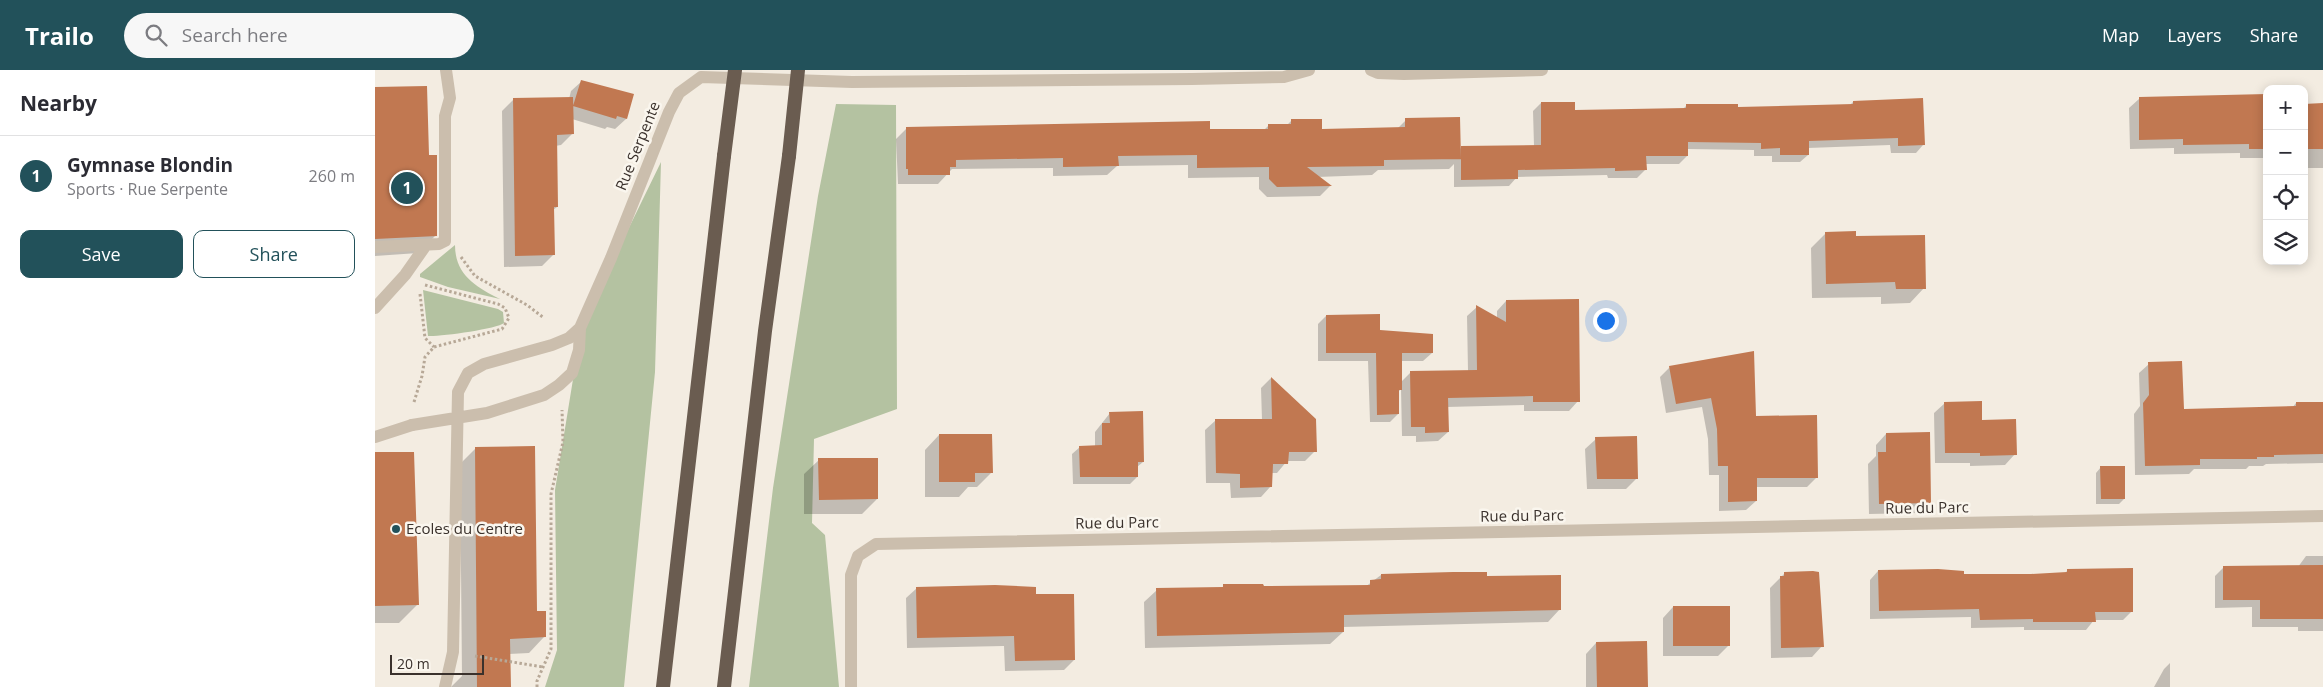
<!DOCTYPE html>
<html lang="en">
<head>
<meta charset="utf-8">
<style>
  body { margin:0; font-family:"Open Sans",sans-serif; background:#f7f7f7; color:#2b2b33 }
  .controls { position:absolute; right:15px; top:15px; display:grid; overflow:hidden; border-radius:10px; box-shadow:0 2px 12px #0003 }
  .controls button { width:45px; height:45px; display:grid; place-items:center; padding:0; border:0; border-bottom:1px solid #e1e1e2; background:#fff; color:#2b2b33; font:25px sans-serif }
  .scale { position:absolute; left:15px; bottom:12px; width:94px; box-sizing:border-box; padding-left:5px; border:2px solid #3a312c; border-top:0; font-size:14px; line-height:18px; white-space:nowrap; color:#3a312c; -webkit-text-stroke:4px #faf6ee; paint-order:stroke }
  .you { position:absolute; left:1230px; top:250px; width:18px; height:18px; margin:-12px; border:4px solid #fff; border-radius:50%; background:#1a73e8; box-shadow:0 0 0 8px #1a73e833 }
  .badge { display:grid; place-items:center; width:32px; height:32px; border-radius:50%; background:#22515a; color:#fff; font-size:16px; font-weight:700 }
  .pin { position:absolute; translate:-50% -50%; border:2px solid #fff; box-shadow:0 1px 5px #0006 }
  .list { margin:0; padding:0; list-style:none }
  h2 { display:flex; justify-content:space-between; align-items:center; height:65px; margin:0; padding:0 20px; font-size:21px }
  h2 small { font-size:16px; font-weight:400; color:#7c7c81 }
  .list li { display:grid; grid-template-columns:32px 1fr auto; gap:15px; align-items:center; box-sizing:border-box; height:80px; padding:0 20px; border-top:1px solid #e1e1e2 }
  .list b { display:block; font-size:19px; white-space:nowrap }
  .list p { margin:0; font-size:16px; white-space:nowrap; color:#7c7c81 }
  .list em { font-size:16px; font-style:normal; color:#7c7c81 }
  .actions { display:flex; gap:10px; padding:15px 20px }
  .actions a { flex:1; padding:11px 0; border:1px solid #22515a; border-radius:10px; text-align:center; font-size:18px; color:#22515a }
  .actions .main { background:#22515a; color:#fff }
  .icon { flex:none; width:28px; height:28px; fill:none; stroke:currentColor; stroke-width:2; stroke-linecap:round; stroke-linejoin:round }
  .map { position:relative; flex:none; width:1948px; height:617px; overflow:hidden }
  header { display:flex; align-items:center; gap:30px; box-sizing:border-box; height:70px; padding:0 25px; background:#22515a; color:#fff }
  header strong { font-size:24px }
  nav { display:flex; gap:28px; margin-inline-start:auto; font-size:18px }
  .search { width:350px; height:45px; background:#f7f7f7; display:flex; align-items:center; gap:12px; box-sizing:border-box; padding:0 18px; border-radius:28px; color:#7c7c81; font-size:19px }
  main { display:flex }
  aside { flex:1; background:#fff }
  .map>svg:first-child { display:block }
</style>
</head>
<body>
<header>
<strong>Trailo</strong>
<div class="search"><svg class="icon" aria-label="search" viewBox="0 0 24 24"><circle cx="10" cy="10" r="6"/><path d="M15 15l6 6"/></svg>Search here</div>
<nav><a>Map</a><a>Layers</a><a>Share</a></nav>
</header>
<main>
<aside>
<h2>Nearby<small></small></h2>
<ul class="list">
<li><span class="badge">1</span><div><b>Gymnase Blondin</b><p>Sports · Rue Serpente</p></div><em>260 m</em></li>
</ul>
<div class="actions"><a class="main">Save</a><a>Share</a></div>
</aside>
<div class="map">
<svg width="1948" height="617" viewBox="0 0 1948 617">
  <rect width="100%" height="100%" fill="#f3ece1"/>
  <path fill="#b4c2a1" d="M 461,34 L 521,35 L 522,339 L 439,369 L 437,453 L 450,465 L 464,617 L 374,617 L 398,418 L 443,126 Z
    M 286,92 L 280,302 L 249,617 L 170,617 L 182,580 L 180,420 L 207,254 Z
    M 80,175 C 80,205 101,217 125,229 L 73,217 L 45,207 L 45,204 Z
    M 48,220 L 123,239 L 128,242 L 129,253 C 122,259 63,267 53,266 Z"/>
  <path fill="#0003" d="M 207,11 L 257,25 L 251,49 L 240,59 L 232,57 L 230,59 L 197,49 L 197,64 L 186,75 L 180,76 L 182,137 L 178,140 L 179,184 L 167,196 L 129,197 L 127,41 L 139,29 L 194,29 L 196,21 Z
    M 0,18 L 53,86 L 61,165 L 43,183 L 0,186 Z
    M 1892,26 L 1892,88 L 1865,88 L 1865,83 L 1799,84 L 1799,78 L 1755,79 L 1754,38 L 1764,29 Z
    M 1478,32 L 1548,75 L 1541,83 L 1516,83 L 1515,75 L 1433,78 L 1433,85 L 1425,92 L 1397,92 L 1397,86 L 1379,86 L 1379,80 L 1312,79 L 1312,86 L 1304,94 L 1270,94 L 1270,100 L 1262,108 L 1233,108 L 1232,105 L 1142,107 L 1134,116 L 1079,117 L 1079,94 L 1074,99 L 1003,100 L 997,105 L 942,107 L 955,116 L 945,126 L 892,127 L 884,119 L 884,107 L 813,108 L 813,95 L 742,96 L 732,105 L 678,106 L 678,98 L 577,99 L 563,114 L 523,114 L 521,69 L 531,59 L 889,60 L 894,55 L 912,55 L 917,50 L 946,60 L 1022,59 L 1031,50 L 1085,79 L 1086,77 L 1159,76 L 1158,41 L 1166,33 L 1198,41 L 1307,40 L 1312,35 L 1362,38 L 1474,36 Z
    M 1929,35 L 1948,35 L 1948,98 L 1929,98 Z
    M 1451,163 L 1479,167 L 1549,218 L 1535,233 L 1506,234 L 1506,227 L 1437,228 L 1436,178 Z
    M 1131,231 L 1203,331 L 1194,341 L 1149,341 L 1149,335 L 1072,337 L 1073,362 L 1063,371 L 1041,372 L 1041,366 L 1027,366 L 1026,319 L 1023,322 L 1023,344 L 1015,352 L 995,352 L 993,291 L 943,291 L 943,254 L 951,246 L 1004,261 L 1057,283 L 1048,291 L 1026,291 L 1026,312 L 1036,302 L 1093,301 L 1092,246 L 1102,237 L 1122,249 L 1122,241 Z
    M 1774,294 L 1808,340 L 1917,338 L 1921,333 L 1948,333 L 1948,393 L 1891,394 L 1888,396 L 1874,396 L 1871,399 L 1819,399 L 1814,404 L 1760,405 L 1759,344 L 1765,336 L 1764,303 Z
    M 1295,297 L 1380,347 L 1442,407 L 1432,417 L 1381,417 L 1381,431 L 1371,440 L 1344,441 L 1344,405 L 1334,405 L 1333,369 L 1327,337 L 1291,343 L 1285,307 Z
    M 896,308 L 940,350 L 940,381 L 930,391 L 912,391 L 902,403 L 896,403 L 896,416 L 886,427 L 856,428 L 855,413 L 831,413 L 830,360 L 841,350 L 887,350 L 886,318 Z
    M 1570,333 L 1606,351 L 1640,384 L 1630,395 L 1595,396 L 1595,393 L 1560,393 L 1559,343 Z
    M 735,343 L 768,392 L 762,397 L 762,407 L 755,414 L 698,414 L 697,384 L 705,377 L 720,377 L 720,362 Z
    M 1511,364 L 1555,433 L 1545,443 L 1494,444 L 1493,394 L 1501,386 L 1501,375 Z
    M 564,365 L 616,403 L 602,417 L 593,417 L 584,427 L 550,427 L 550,380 Z
    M 1221,369 L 1262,408 L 1251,419 L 1212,419 L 1210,379 Z
    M 101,378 L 169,567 L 154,583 L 134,584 L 135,617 L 76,617 L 87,606 L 85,394 Z
    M 0,384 L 42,535 L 24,553 L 0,553 Z
    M 444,390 L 502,429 L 487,444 L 429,444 L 429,404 Z
    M 1726,397 L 1749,429 L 1744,434 L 1721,434 L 1721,403 Z
    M 1931,486 L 1948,486 L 1948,561 L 1923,561 L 1923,557 L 1877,557 L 1877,537 L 1840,538 L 1840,506 L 1848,498 L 1923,497 Z
    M 1693,500 L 1757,541 L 1748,550 L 1719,550 L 1711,560 L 1649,560 L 1649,557 L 1596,558 L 1596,547 L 1495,549 L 1495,510 L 1503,501 L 1588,505 L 1656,505 L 1690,503 Z
    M 1410,503 L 1447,576 L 1437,587 L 1396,588 L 1395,518 Z
    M 1006,505 L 1111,507 L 1185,539 L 1173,552 L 968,557 L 968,562 L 955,574 L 770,578 L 769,532 L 782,520 L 846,518 L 849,516 L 887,518 L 990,517 Z
    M 542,518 L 660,526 L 699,590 L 689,600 L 630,601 L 629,576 L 532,578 L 531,528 Z
    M 1298,537 L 1354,575 L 1343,586 L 1288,586 L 1288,548 Z
    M 1221,573 L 1272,617 L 1211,617 L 1211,584 Z
    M 1795,593 L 1795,617 L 1779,617 L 1789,599 Z"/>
  <path fill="#c17851" d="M 206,10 L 259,24 L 252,49 L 242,46 L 241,49 L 198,36 Z
    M 52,16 L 54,85 L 62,85 L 62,166 L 0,169 L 0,17 Z
    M 1892,24 L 1892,79 L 1874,79 L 1874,74 L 1808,75 L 1808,69 L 1764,70 L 1764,27 Z
    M 198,27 L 199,64 L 182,65 L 183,137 L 179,137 L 180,185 L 140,186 L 138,28 Z
    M 1548,28 L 1550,75 L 1523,76 L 1523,68 L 1434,71 L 1434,85 L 1405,85 L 1405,78 L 1386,79 L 1386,73 L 1313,72 L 1313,86 L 1271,86 L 1272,100 L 1240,101 L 1240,98 L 1143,100 L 1143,109 L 1086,110 L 1086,76 L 1166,75 L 1166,32 L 1200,32 L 1200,40 L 1311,38 L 1311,34 L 1363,34 L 1363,37 L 1478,34 L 1478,31 Z
    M 1948,33 L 1948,79 L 1929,79 L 1929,34 Z
    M 1085,47 L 1086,89 L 1009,90 L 1009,96 L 932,97 L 957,116 L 902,117 L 894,109 L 894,97 L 822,98 L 822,85 L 743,86 L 744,96 L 688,97 L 688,88 L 581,90 L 581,97 L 575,97 L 575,105 L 533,105 L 533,99 L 531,99 L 531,57 L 835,51 L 835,59 L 893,59 L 893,54 L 916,54 L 916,49 L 947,49 L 947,59 L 1030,57 L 1030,48 Z
    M 1481,161 L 1481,166 L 1550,165 L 1551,219 L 1521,219 L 1520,212 L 1451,214 L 1450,162 Z
    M 1204,229 L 1205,332 L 1158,332 L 1158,326 L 1073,328 L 1074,362 L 1050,363 L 1050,357 L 1036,357 L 1035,301 L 1102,300 L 1101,235 L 1131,252 L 1131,230 Z
    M 1005,244 L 1005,260 L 1058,264 L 1058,283 L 1027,283 L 1027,320 L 1024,320 L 1024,344 L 1002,345 L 1001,283 L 951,283 L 951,245 Z
    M 1379,281 L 1381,346 L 1442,345 L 1443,408 L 1382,408 L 1382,431 L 1353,432 L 1353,396 L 1343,396 L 1342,359 L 1336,328 L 1301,334 L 1294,296 Z
    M 1807,291 L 1809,339 L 1921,336 L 1921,332 L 1948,332 L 1948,384 L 1899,385 L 1899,387 L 1882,387 L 1882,389 L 1825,389 L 1825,395 L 1770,396 L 1768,333 L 1774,325 L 1773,292 Z
    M 896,307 L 941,349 L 942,382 L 914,382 L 913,394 L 898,394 L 897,417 L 865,418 L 865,404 L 841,403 L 840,349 L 897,349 Z
    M 1607,331 L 1607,350 L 1641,349 L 1642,385 L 1605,386 L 1605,383 L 1570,383 L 1569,332 Z
    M 768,341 L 769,392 L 763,392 L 763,407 L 705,407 L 704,376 L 727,375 L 727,353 L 735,353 L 734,342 Z
    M 1555,362 L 1556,433 L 1504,434 L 1503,382 L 1511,382 L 1511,363 Z
    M 564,364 L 617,364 L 618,403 L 600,403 L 600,412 L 564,412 Z
    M 1262,366 L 1263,409 L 1222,409 L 1220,367 Z
    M 160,376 L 162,541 L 171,541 L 171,567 L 135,569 L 136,617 L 102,617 L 100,377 Z
    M 0,382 L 39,382 L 44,535 L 0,536 Z
    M 443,388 L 503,388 L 503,429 L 444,430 Z
    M 1725,396 L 1750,396 L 1750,429 L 1726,429 Z
    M 1948,495 L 1948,549 L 1885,549 L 1885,530 L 1848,530 L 1848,496 Z
    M 1758,498 L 1758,542 L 1720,542 L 1721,552 L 1658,552 L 1658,549 L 1605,550 L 1604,539 L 1504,541 L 1503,500 L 1563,499 L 1589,501 L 1589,504 L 1656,504 L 1692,502 L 1692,499 Z
    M 1438,501 L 1444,502 L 1449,577 L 1406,578 L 1405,506 L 1409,506 L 1409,502 Z
    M 1078,502 L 1112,502 L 1112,506 L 1186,505 L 1186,540 L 969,545 L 969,562 L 782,566 L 781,518 L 848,517 L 848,514 L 888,514 L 889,516 L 995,515 L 995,510 L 1006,509 L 1006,504 Z
    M 620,515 L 661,517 L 661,524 L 699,524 L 700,590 L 640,591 L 639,566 L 542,568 L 541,517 Z
    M 1298,536 L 1355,536 L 1355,576 L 1298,576 Z
    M 1272,571 L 1273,617 L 1222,617 L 1221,572 Z"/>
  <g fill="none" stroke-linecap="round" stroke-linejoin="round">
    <path stroke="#b7a897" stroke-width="3" stroke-dasharray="2.5 2.5" stroke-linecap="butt" d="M 86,187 L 100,206 L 152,235 L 169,248
      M 45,224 L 50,268 L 59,277
      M 39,332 L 47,306 L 50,287 L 59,277 L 127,259 L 134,248 L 130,238 L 123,234 L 50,215
      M 100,586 L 168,597
      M 162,617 L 162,611 L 176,579 L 176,424 L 188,372 L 187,340"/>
    <path stroke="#cbbead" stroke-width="12" d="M 0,177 L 64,174 L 70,171 L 70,46 L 75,28 L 71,0
      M 0,238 L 30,205 L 51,175
      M 0,367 L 37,355"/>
    <path stroke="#cbbead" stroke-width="12" d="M 37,355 L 112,343 L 169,325 L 184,315 L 197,303 L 204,280 L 205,258 L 236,188 L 294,42 L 304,23 L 326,7 L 477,12 L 817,9 L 909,7 L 934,0
      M 70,617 L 78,582 L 83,322 L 93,303 L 109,294 L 177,275 L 194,268 L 205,258
      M 476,617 L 476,505 L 483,486 L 501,474 L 1948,446"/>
    <path stroke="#cbbead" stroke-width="12" d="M 996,0 L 1003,3 L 1029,4 L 1167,0"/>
    <path stroke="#6a5c50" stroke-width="14" d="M 288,617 L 349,86
      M 349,617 L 390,261 L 414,86"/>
    <path stroke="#6a5c50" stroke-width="14" d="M 349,86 L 360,0
      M 414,86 L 423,0"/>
  </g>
  <circle fill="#22515a" stroke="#faf6ee" stroke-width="2" cx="21" cy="459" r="5"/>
  <g text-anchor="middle" stroke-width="5" stroke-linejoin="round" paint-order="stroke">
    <g font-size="15" fill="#3a312c" stroke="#faf6ee">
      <text transform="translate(263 76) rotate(-68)" y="5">Rue Serpente</text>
      <text transform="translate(1552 438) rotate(-1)" y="5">Rue du Parc</text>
      <text transform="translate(1147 446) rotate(-1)" y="5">Rue du Parc</text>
      <text transform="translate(742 453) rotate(-1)" y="5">Rue du Parc</text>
    </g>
    <g font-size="15" fill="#3a312c" stroke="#faf6ee" text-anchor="start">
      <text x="31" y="464">Ecoles du Centre</text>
    </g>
  </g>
</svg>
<div class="controls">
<button>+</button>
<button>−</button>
<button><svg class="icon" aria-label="locate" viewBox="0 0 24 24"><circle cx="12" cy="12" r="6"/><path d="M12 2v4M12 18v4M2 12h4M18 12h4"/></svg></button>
<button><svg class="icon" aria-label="layers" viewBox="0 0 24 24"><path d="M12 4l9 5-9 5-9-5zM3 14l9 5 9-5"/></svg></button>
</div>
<div class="scale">20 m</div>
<div class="you"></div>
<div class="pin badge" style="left:32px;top:118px">1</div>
</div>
</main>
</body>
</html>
